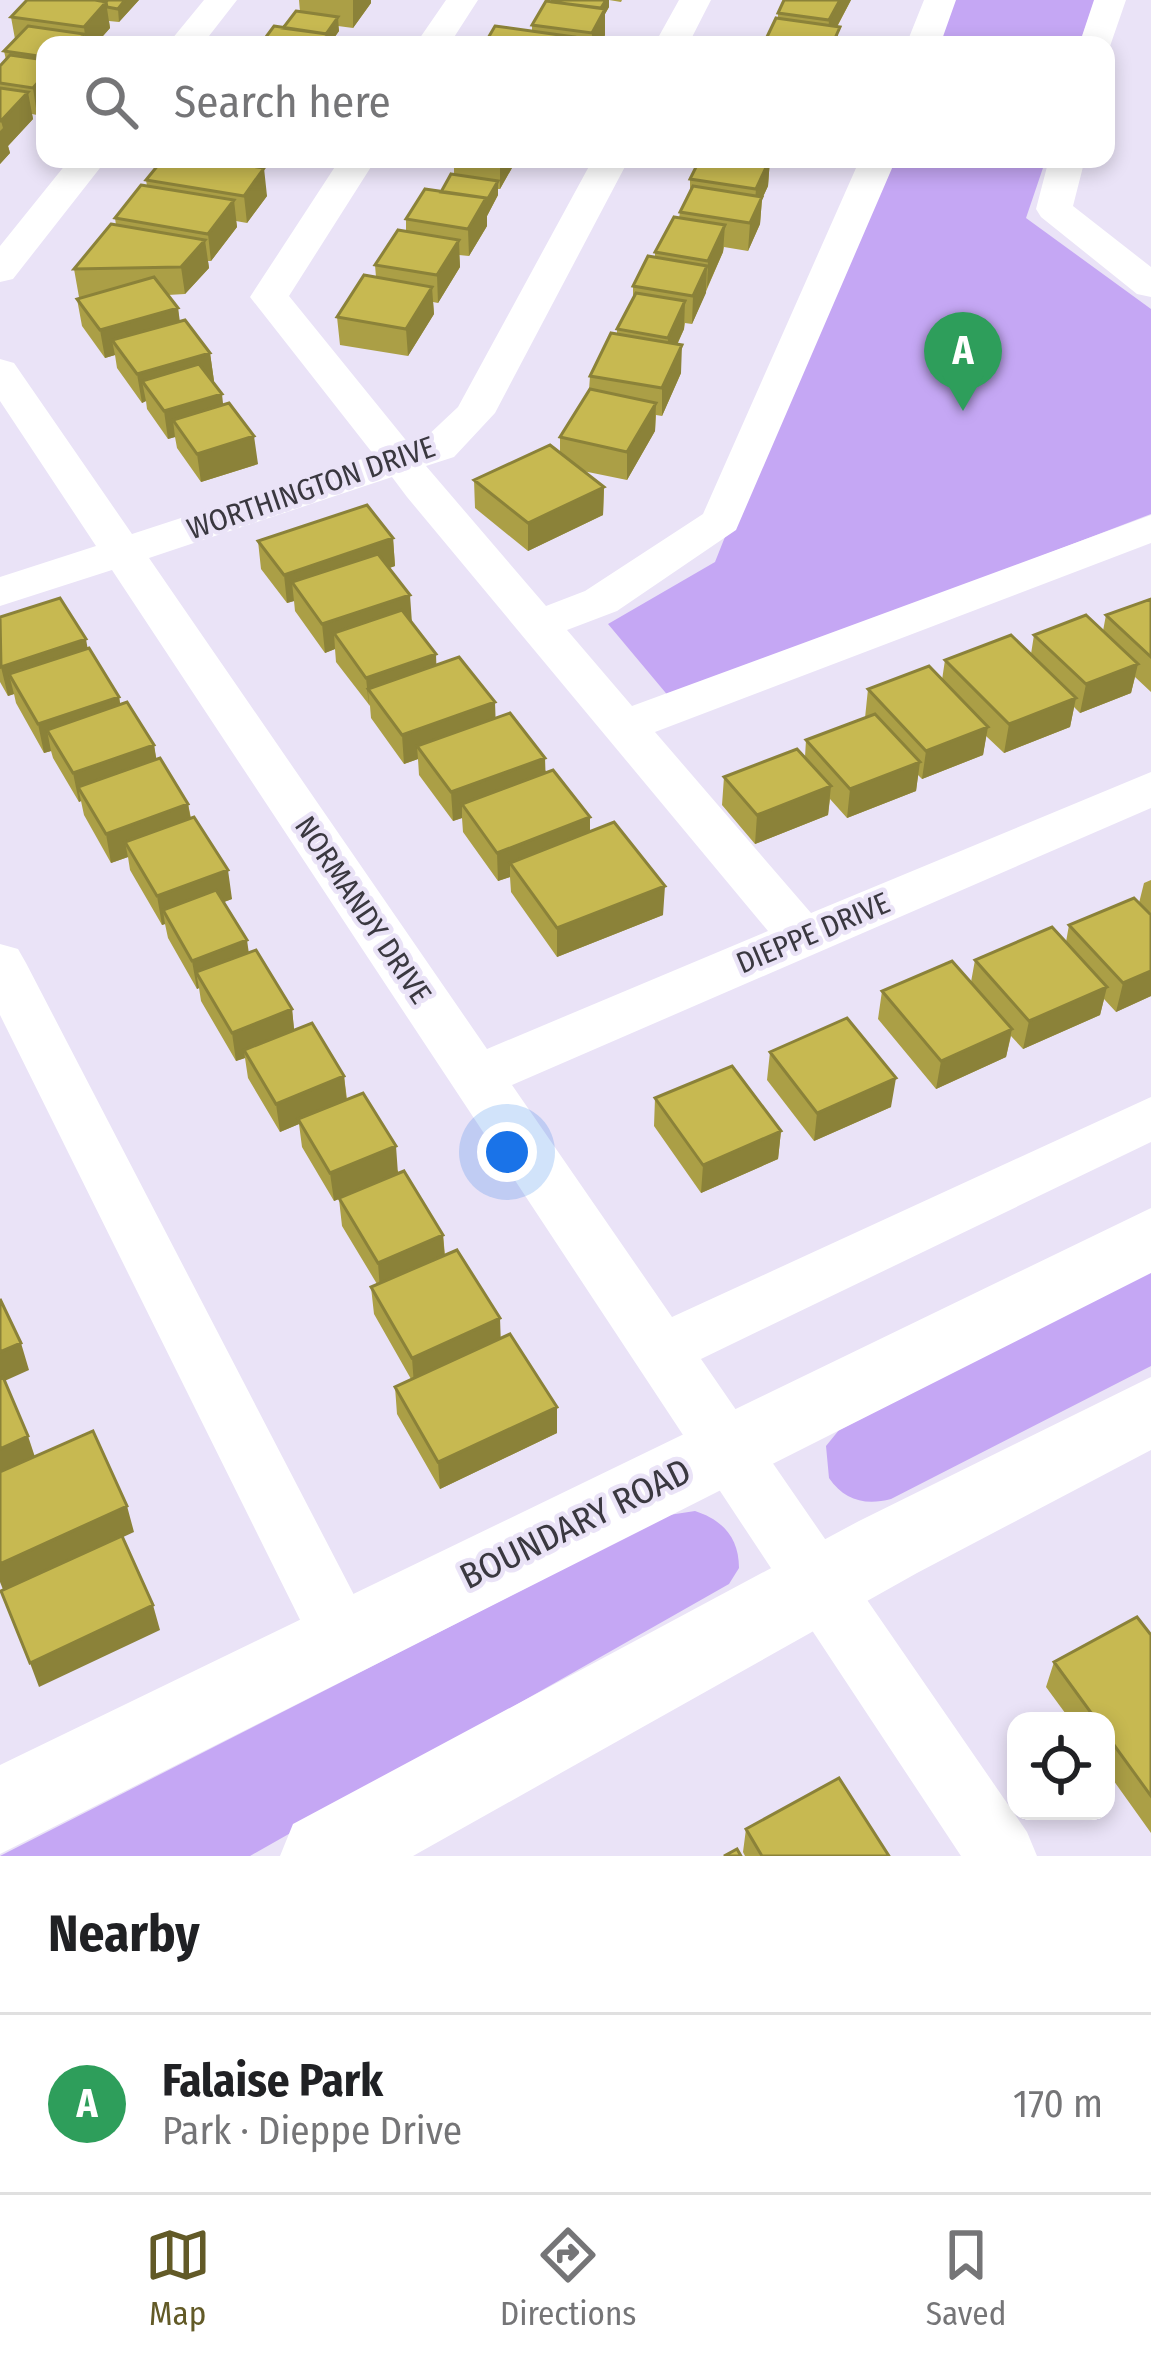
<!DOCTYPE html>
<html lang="en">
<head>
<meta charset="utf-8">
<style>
  body { margin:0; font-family:"Fira Sans Condensed",sans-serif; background:#f2f2f2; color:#202124 }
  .controls { position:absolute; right:36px; bottom:36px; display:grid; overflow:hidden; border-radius:24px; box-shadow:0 6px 18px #0003 }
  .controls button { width:108px; height:108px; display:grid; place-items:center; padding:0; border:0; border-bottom:3px solid #e0e0e0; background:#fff; color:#202124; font:60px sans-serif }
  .you { position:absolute; left:507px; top:1152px; width:42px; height:42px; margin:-30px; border:9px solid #fff; border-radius:50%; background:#1a73e8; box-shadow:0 0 0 18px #1a73e833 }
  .badge { display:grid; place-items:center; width:78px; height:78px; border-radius:50%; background:#625a27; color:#fff; font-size:39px; font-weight:700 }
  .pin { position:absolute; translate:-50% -99px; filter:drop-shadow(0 3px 6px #0008) }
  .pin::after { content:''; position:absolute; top:63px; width:42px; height:36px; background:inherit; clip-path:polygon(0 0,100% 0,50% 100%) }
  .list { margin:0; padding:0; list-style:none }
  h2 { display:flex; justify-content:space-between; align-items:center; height:156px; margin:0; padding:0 48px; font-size:51px }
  h2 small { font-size:39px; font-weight:400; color:#757577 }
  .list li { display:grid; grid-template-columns:78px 1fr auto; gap:36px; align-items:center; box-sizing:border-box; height:180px; padding:0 48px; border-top:3px solid #e0e0e0 }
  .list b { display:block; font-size:45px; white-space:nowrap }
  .list p { margin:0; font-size:39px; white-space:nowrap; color:#757577 }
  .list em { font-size:39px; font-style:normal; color:#757577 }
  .icon { flex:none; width:66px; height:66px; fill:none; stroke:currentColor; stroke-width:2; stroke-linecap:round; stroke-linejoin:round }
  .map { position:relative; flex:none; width:1151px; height:1856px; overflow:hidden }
  .search { position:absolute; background:#fff; box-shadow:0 6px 18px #0003; left:36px; right:36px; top:36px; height:132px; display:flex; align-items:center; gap:30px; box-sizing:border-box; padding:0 42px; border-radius:24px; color:#757577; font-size:45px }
  .sheet { height:336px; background:#fff }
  nav { display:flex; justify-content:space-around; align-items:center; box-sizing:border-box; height:168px; border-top:3px solid #e0e0e0; background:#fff; font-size:33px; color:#757577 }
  nav a { display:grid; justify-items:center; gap:6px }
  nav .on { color:#625a27 }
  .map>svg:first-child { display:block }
</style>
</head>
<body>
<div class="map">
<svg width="1151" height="1856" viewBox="0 0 1151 1856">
  <rect width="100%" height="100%" fill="#eae3f7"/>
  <path fill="#c5a7f4" d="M 938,0 L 1101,0 L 1086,45 L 920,45 Z
    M 875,159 L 1046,159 L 1026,218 L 1151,309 L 1151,514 L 670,698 L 608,624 L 715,562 Z
    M 1151,1272 L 1151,1366 L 891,1499 C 865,1506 844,1500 829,1478 L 826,1446 L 839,1430 Z
    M 695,1511 C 723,1520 739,1538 739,1568 L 729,1584 L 250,1856 L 0,1856 L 669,1515 Z"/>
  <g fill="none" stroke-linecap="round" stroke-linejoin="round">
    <path fill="#fff" fill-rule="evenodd" d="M 204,0 L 237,0 L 202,45 L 167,45 Z
      M 446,0 L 478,0 L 449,45 L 415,45 Z
      M 679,0 L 711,0 L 688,45 L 654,45 Z
      M 924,0 L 956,0 L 940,45 L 906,45 Z
      M 1094,0 L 1126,0 L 1108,52 L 1106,45 L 1079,45 Z
      M 70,159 L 107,159 L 13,279 L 0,282 L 0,246 Z
      M 340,159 L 376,159 L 289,296 L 409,444 L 424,439 L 458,407 L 593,159 L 629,159 L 495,413 L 454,457 L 426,466 L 546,606 L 585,591 L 703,514 L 860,159 L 896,159 L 736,530 L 617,611 L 567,630 L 632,706 L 1151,515 L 1151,543 L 655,732 L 811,913 L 1151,772 L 1151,808 L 512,1085 L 672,1317 L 1151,1097 L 1151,1142 L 701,1359 L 1027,1832 L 1037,1856 L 961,1856 L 112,570 L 0,606 L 0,577 L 96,546 L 0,401 L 0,359 L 14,363 L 132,534 L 374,455 L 250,297 ZM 392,477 L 407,497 L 768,931 L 487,1049 L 149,558 Z
      M 1049,159 L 1085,159 L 1073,206 L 1151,267 L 1151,297 L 1137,294 L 1041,217 L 1036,209 Z
      M 0,944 L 18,949 L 26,963 L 365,1616 L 374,1637 L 365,1658 L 342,1667 L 319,1658 L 0,1015 Z"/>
    <path fill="#fff" fill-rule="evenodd" d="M 1151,1208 L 1151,1273 L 0,1854 L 0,1765 Z
      M 1151,1377 L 1151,1450 L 917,1573 L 413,1856 L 280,1856 L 293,1824 L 859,1521 Z"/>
  </g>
  <path fill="#ab9f46" d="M 27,0 L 139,0 L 119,22 L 109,21 L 110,28 L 95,45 L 45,45 L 45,106 L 37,115 L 32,114 L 33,119 L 8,146 L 10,153 L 0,164 L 0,66 L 6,60 L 4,51 L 15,39 L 11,17 Z
    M 299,0 L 371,0 L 371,3 L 353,28 L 338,26 L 339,31 L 329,45 L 283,28 L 300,12 Z
    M 553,0 L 622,0 L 621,2 L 609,0 L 609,7 L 605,14 L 605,35 L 600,45 L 484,45 L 532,31 L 532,25 Z
    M 851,0 L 837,27 L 839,45 L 756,45 L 764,44 L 778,18 L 778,13 Z
    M 163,159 L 256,159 L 251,166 L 267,196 L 247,223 L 236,221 L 237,227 L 211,261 L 208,261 L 209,268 L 185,294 L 168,295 L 178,308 L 179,321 L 210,353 L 214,381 L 212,382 L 223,405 L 258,464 L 201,482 L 177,448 L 175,437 L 168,439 L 147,409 L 146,401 L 142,403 L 117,368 L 115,355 L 105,358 L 82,326 L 77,299 L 83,297 L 79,297 L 74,269 L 116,225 L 115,218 L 147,186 L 146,180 Z
    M 454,159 L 517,159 L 500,189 L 498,189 L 498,195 L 487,216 L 487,226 L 469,256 L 459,255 L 460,267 L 438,303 L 433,302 L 434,314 L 408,356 L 340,345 L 337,317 L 376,277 L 375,265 L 406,231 L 406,219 L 441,192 L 454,175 Z
    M 770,159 L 768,186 L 762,199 L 760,224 L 748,251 L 724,247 L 723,252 L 692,324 L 685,323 L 684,329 L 677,345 L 681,373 L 662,416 L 656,415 L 655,431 L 627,480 L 583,471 L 604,487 L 603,515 L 528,551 L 475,508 L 474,480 L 560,453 L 560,437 L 589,390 L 590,376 L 617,335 L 617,329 L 633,299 L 633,286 L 655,257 L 655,252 L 679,218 L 680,212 L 690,192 L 690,179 Z
    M 393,538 L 395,566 L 389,568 L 412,622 L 436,665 L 495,718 L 590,817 L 590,832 L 663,915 L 557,957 L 511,892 L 510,877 L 498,881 L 463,832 L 462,818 L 453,821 L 419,775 L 418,759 L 404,764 L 371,718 L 370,706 L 336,662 L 335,649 L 325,653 L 295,611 L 294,601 L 287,603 L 261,569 L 258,541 Z
    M 1151,599 L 1151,692 L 1135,677 L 1131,693 L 1080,713 L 1074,707 L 1070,727 L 1004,753 L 986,736 L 983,755 L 922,779 L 918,775 L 916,791 L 847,818 L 830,799 L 828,815 L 755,844 L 722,805 L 724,777 L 805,757 L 806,740 L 865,718 L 868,689 L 942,680 L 945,660 L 1031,654 L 1034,635 L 1103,631 L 1106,615 Z
    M 0,617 L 87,649 L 119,697 L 120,704 L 154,745 L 156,759 L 188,804 L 191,818 L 232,899 L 224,902 L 249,953 L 292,1009 L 294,1030 L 344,1076 L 347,1099 L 443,1235 L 445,1255 L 500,1318 L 500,1338 L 557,1433 L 440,1489 L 397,1414 L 395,1387 L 411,1379 L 374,1314 L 371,1287 L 377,1284 L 342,1226 L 339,1199 L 334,1201 L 302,1147 L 299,1124 L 280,1132 L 248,1078 L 245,1058 L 236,1061 L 201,1001 L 199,988 L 197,989 L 168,938 L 165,924 L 162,925 L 130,870 L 128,857 L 111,863 L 84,815 L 81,801 L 79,802 L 53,758 L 51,751 L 44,753 L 16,703 L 14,694 L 8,696 L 0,682 Z
    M 1151,880 L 1151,996 L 1116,1012 L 1104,999 L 1100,1015 L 1023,1049 L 1011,1036 L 1006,1057 L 936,1089 L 878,1019 L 882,991 L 971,982 L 975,960 L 1066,942 L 1069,925 L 1139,903 L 1144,883 Z
    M 770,1052 L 891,1107 L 814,1141 L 767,1080 Z
    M 655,1098 L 781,1131 L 778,1159 L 701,1193 L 654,1126 Z
    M 1151,1635 L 1151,1833 L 1106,1770 L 1106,1721 L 1071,1721 L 1046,1687 L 1054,1662 Z
    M 746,1829 L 889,1856 L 745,1856 L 743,1852 Z"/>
  <path fill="#8b8239" d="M 125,0 L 139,0 L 119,22 L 118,9 Z
    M 353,0 L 371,0 L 371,3 L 353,28 Z
    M 606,0 L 609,0 L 609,7 L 605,14 L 605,35 L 600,45 L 592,45 L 592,33 L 596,16 Z
    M 840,0 L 851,0 L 827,45 L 829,20 Z
    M 106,2 L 110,28 L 95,45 L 86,45 L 84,27 Z
    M 338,17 L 339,31 L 329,45 L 320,45 L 320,41 Z
    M 84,34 L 86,45 L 75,45 Z
    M 45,74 L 45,106 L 37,115 L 33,88 Z
    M 28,92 L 33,119 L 8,146 L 10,153 L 0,164 L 0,131 L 3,128 L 1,121 Z
    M 236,159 L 256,159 L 239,183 Z
    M 501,159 L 517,159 L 500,189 L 500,162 Z
    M 770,159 L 768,186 L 762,199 L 760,224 L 748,251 L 750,223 L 754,214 L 756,189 Z
    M 264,168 L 267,196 L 247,223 L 244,196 Z
    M 498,181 L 498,195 L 487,216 L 487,226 L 469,256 L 468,229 Z
    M 234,200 L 237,227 L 211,261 L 208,234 Z
    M 725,225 L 723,252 L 707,288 L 708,261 Z
    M 205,240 L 209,268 L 185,294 L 181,267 Z
    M 459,240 L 460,267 L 438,303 L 437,275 Z
    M 707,266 L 706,293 L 692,324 L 693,296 Z
    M 432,287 L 434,314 L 408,356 L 406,329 Z
    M 685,301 L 684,329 L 667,366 L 668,338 Z
    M 178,308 L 182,336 L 112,340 L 115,355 L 105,358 L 100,330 Z
    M 682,345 L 681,373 L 662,416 L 662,388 Z
    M 210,353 L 214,381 L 155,399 L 142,381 L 146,401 L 142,403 L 137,374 Z
    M 222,394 L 225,422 L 173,420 L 175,437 L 168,439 L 164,411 Z
    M 656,403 L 655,431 L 627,480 L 627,452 Z
    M 254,436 L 258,464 L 201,482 L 197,454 Z
    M 604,487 L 603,515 L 528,551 L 528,523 Z
    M 393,538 L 395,566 L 303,598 L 292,582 L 294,601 L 287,603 L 284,575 Z
    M 410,595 L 412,623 L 334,633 L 335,649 L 325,653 L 322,624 Z
    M 86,639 L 91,668 L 9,674 L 14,694 L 8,696 L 1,667 Z
    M 436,654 L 437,683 L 368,689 L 369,706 L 366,678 Z
    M 1138,664 L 1131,693 L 1080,713 L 1086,684 Z
    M 119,697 L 124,726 L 47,730 L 51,751 L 44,753 L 38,724 Z
    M 1076,698 L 1070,727 L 1004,753 L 1009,724 Z
    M 495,702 L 496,731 L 417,746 L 418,759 L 404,764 L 402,735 Z
    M 988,727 L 983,755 L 922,779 L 926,751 Z
    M 154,745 L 159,774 L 78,787 L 81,801 L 79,802 L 73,773 Z
    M 545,758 L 546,787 L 462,804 L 462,818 L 453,821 L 451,792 Z
    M 920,762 L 916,791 L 847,818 L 850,789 Z
    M 831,786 L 828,815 L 755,844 L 757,815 Z
    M 188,804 L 193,833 L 125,842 L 128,857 L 111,863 L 106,834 Z
    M 590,817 L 590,846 L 510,863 L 510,877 L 498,881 L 497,853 Z
    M 228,870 L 232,899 L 170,922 L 163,910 L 165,924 L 162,925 L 157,896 Z
    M 665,886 L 663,915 L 557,957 L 557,928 Z
    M 247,940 L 251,968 L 196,972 L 199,988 L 197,989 L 192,961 Z
    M 1151,971 L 1151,996 L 1116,1012 L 1123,983 Z
    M 1107,987 L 1100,1015 L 1023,1049 L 1029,1021 Z
    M 292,1009 L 295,1038 L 244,1050 L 245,1058 L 236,1061 L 232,1033 Z
    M 1012,1029 L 1006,1057 L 936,1089 L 941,1061 Z
    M 344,1076 L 347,1105 L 298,1119 L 299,1124 L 280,1132 L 276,1104 Z
    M 896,1078 L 891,1107 L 814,1141 L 817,1113 Z
    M 781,1131 L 778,1159 L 701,1193 L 703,1165 Z
    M 396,1146 L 398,1174 L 334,1201 L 330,1173 Z
    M 443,1235 L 445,1262 L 380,1290 L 378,1263 Z
    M 500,1318 L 501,1346 L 414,1385 L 412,1358 Z
    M 21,1343 L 29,1370 L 0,1383 L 0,1352 Z
    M 557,1407 L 557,1433 L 440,1489 L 438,1462 Z
    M 28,1436 L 37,1463 L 0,1479 L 0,1449 Z
    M 127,1506 L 134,1532 L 4,1592 L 0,1582 L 0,1564 Z
    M 153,1605 L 160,1630 L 39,1687 L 30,1663 Z"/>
  <path fill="#c7b951" stroke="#8b8239" stroke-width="3" d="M 27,0 L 95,0 L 106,2 L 84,27 L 11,17 Z
    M 95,0 L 125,0 L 118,9 L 107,7 L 106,2 Z
    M 553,0 L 606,0 L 601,8 L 552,2 Z
    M 784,0 L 840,0 L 829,20 L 778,13 Z
    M 546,1 L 605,9 L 592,33 L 532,25 Z
    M 296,11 L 338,17 L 326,34 L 283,28 Z
    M 776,18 L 840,27 L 832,45 L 796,45 L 765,41 Z
    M 28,26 L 84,34 L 75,45 L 45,45 L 45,57 L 4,51 Z
    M 274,26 L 328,34 L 320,45 L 260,45 Z
    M 495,26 L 574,37 L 569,45 L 484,45 Z
    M 10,55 L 45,60 L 45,74 L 33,88 L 0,83 L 0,66 Z
    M 0,88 L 28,92 L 1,121 L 0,121 Z
    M 163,159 L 206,159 L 264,168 L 244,196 L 146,180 Z
    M 700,159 L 770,159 L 756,189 L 690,179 Z
    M 451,174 L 498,181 L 486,202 L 486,198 L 441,192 Z
    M 141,185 L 234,200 L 208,234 L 115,218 Z
    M 693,186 L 762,197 L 750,223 L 680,212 Z
    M 425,189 L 486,198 L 468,229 L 406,219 Z
    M 674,217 L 725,225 L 708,261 L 655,252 Z
    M 111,224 L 205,240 L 181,267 L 74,269 Z
    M 398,230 L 459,240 L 437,275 L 375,265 Z
    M 648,256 L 707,266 L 693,296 L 633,286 Z
    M 364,275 L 432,287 L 406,329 L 337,317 Z
    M 154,277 L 178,308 L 100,330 L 77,299 Z
    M 636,293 L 685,301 L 668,338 L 617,329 Z
    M 185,320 L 210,353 L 137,374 L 112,340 Z
    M 611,333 L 682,345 L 662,388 L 590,376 Z
    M 199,364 L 222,394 L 164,411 L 142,381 Z
    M 590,389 L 656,403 L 627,452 L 560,437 Z
    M 229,403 L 254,436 L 197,454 L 173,420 Z
    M 550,445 L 604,487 L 528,523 L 474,480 Z
    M 367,505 L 393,538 L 284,575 L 258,541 Z
    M 378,554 L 410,595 L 322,624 L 292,582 Z
    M 60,598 L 86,639 L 1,667 L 0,617 Z
    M 1151,599 L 1151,657 L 1106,615 Z
    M 402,610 L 436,654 L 366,678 L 334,633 Z
    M 1086,615 L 1138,664 L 1086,684 L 1034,635 Z
    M 1011,635 L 1076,698 L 1009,724 L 945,660 Z
    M 89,648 L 119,697 L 38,724 L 9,674 Z
    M 459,657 L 495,702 L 402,735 L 368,689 Z
    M 929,666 L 988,727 L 926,751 L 868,689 Z
    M 127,702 L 154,745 L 73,773 L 47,730 Z
    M 510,713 L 545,758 L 451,792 L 417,746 Z
    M 875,714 L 920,762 L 850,789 L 806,740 Z
    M 797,749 L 831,786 L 757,815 L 724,777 Z
    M 160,758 L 188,804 L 106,834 L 78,787 Z
    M 553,770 L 590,817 L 497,853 L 462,804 Z
    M 194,817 L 228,870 L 157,896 L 125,842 Z
    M 614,822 L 665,886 L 557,928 L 510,863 Z
    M 216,890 L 247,940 L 192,961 L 163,910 Z
    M 1134,898 L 1151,915 L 1151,971 L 1123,983 L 1069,925 Z
    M 1052,927 L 1107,987 L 1029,1021 L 975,960 Z
    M 256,950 L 292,1009 L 232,1033 L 196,972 Z
    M 952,961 L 1012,1029 L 941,1061 L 882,991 Z
    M 847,1018 L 896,1078 L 817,1113 L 770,1052 Z
    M 312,1023 L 344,1076 L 276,1104 L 244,1050 Z
    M 732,1066 L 781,1131 L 703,1165 L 655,1098 Z
    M 363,1093 L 396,1146 L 330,1173 L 298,1119 Z
    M 404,1171 L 443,1235 L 378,1263 L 339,1198 Z
    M 457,1250 L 500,1318 L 412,1358 L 371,1287 Z
    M 0,1299 L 21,1343 L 0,1352 Z
    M 510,1334 L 557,1407 L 438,1462 L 395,1387 Z
    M 3,1377 L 28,1436 L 0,1449 L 0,1379 Z
    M 93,1431 L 127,1506 L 0,1564 L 0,1472 Z
    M 122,1536 L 153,1605 L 30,1663 L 1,1591 Z
    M 1137,1617 L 1151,1635 L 1151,1796 L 1106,1734 L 1106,1721 L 1097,1721 L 1054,1662 Z
    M 839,1778 L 889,1856 L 762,1856 L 746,1829 Z
    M 737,1849 L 741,1856 L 724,1856 Z"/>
  <g text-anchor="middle" stroke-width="9" stroke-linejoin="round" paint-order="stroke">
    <g font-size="30" fill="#3a3840" stroke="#eae3f7">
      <text transform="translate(311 488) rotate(-19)" y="10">WORTHINGTON DRIVE</text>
      <text transform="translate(363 910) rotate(56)" y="10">NORMANDY DRIVE</text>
      <text transform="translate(813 933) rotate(-23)" y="10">DIEPPE DRIVE</text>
    </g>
    <g font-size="36" fill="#3a3840" stroke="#eae3f7">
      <text transform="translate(575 1523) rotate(-26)" y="13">BOUNDARY ROAD</text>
    </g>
  </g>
</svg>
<div class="controls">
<button><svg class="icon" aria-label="locate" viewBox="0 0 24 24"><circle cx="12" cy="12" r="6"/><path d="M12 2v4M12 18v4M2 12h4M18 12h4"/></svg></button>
</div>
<div class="you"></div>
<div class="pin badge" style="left:963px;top:411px;background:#2e9e5b">A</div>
<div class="search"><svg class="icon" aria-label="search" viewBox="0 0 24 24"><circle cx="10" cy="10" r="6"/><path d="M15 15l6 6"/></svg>Search here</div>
</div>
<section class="sheet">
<h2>Nearby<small></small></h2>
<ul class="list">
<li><span class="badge" style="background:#2e9e5b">A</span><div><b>Falaise Park</b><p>Park · Dieppe Drive</p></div><em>170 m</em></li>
</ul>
</section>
<nav>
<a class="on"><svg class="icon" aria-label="map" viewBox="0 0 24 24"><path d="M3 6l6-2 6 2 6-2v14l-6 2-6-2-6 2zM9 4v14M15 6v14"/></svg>Map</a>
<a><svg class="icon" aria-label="directions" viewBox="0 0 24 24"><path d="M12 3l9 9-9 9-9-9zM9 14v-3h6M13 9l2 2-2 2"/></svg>Directions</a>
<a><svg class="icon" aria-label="saved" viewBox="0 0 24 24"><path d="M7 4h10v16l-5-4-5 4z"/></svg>Saved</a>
</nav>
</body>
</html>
